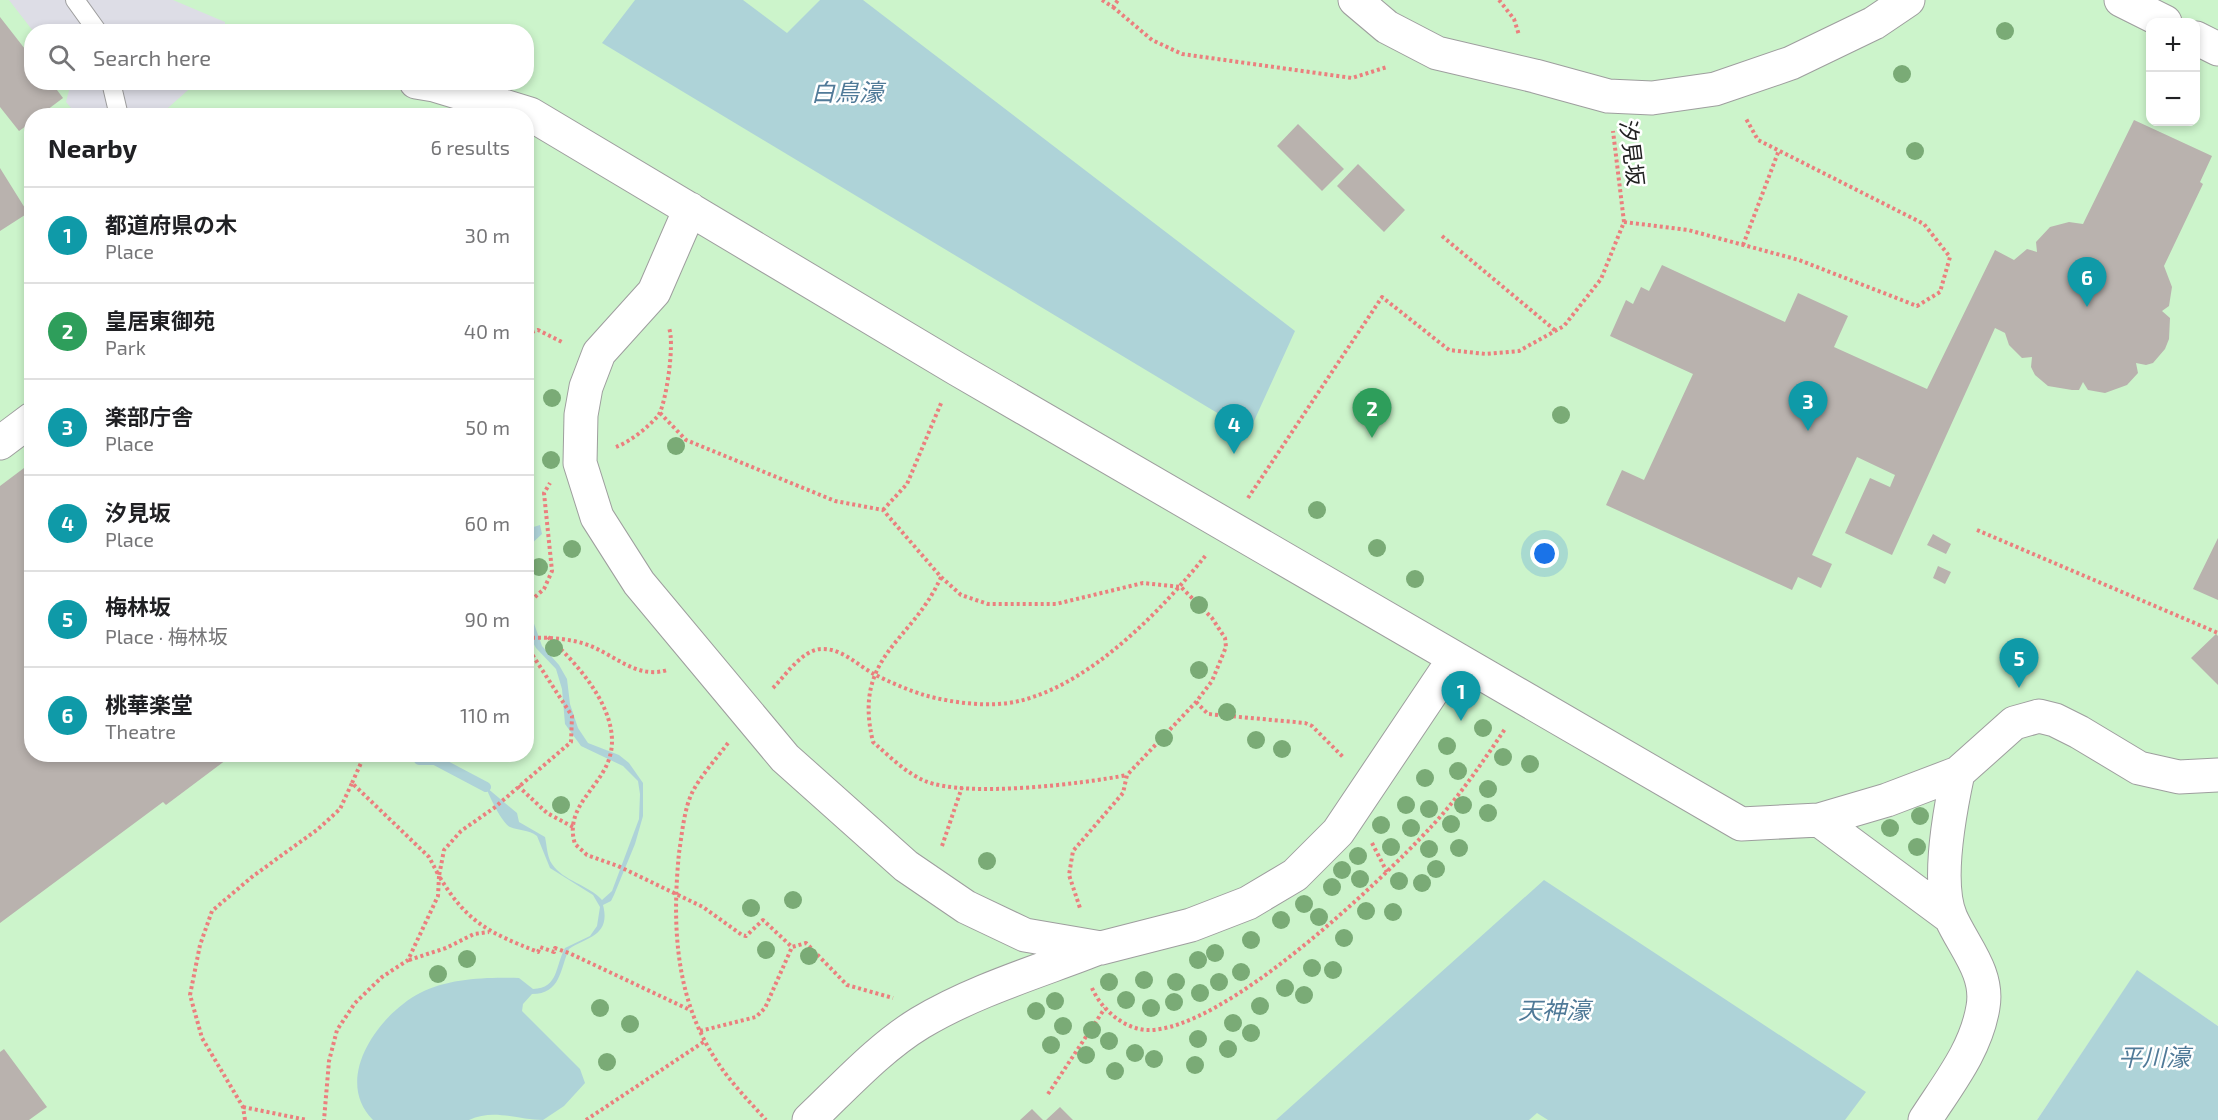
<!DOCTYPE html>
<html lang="en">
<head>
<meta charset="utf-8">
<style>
  body { margin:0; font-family:"Exo 2","Noto Sans JP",sans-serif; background:#f6f6f6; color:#202124 }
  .controls { position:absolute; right:18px; top:18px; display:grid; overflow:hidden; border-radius:12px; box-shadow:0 3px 9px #0003 }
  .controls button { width:54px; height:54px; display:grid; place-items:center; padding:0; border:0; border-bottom:2px solid #e0e0e0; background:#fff; color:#202124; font:30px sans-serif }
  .you { position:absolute; left:1545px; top:554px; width:21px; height:21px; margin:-15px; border:4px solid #fff; border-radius:50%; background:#1a73e8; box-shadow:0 0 0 9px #1a73e833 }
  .badge { display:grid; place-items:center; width:39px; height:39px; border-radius:50%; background:#7c3aed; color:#fff; font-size:20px; font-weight:700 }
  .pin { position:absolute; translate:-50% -50px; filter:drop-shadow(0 2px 3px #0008) }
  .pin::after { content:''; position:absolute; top:32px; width:21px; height:18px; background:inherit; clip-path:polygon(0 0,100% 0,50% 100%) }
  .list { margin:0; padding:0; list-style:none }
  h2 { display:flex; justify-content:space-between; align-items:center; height:78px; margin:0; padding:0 24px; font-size:26px }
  h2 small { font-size:20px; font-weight:400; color:#757577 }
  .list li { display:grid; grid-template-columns:39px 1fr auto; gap:18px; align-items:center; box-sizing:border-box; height:96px; padding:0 24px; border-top:2px solid #e0e0e0 }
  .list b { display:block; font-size:22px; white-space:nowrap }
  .list p { margin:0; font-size:20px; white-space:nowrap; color:#757577 }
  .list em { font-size:20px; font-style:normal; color:#757577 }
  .icon { flex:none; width:33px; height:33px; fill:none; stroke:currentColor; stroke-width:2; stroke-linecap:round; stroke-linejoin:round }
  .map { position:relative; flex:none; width:2218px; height:1120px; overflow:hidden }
  .search { position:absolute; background:#fff; box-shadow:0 3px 9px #0003; left:24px; top:24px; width:510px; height:66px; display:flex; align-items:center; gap:15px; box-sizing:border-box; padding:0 21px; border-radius:24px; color:#757577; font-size:22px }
  .panel { position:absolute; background:#fff; box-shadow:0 3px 9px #0003; left:24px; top:108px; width:510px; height:654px; border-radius:24px }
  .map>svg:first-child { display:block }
</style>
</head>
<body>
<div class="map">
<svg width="2218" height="1120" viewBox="0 0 2218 1120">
  <rect width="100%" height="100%" fill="#f0ede8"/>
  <path fill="#ccf4cb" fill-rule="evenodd" d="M 0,0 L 2218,0 L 2218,1026 L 2137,971 L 2037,1120 L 0,1120 ZM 2150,22 L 2196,22 L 2196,122 L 2150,122 ZM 32,32 L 526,32 L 526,82 L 32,82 ZM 32,116 L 526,116 L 526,754 L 32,754 Z"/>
  <path fill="#dddde6" d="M 9,0 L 173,0 L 225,22 L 225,31 L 33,31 Z
    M 71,83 L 196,83 L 160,115 L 77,115 L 66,102 Z"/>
  <path fill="#aed3d8" d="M 635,0 L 743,0 L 787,33 L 820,0 L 863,0 L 1295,331 L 1249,432 L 602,43 Z
    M 540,525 L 542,534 L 529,546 L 534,579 L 530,598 L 532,618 L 542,646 L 559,665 L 567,679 L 570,704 L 578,728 L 588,743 L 619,755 L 629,763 L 643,783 L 643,816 L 635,844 L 614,895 L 611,901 L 603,905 C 611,936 587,937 569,949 C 560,969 561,994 532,994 L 523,1004 L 522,1011 L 580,1069 L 585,1083 L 564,1106 L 543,1120 C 517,1120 494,1108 469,1120 L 373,1120 C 332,1079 379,1014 420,993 C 449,978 488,977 519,978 L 533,989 C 559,988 555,966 565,948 L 590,936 L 597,926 L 600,907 L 593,895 L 550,868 L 537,836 C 528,829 519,831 510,827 C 502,823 489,796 486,787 L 517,813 L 519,822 L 545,837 C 547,846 547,857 552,864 C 563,881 589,885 602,900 L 612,891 L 639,819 L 640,794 L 638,781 L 623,766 L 581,746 L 565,724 L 562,689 L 556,669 L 536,648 L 527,632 L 527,529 Z
    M 1544,880 L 1866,1092 L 1845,1120 L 1548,1120 L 1537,1113 L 1529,1120 L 1276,1120 Z
    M 2137,970 L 2218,1026 L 2218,1120 L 2037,1120 Z"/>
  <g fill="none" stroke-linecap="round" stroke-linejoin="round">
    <path stroke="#aed3d8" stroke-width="10" d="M 419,760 L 435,760 L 486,787"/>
  </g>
  <path fill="#b9b2ae" d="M 0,17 L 32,58 L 32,82 L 51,82 L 63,98 L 39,116 L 32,116 L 32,122 L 19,131 L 0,107 Z
    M 2134,120 L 2212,156 L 2200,182 L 2203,184 L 2164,266 L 2172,287 L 2169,306 L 2162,311 L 2170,318 L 2169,339 L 2165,349 L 2153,363 L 2146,365 L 2136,363 L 2138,373 L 2127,385 L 2105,393 L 2088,390 L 2083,382 L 2079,390 L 2072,390 L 2048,386 L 2035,375 L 2031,367 L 2032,357 L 2022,358 L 2009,345 L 2005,333 L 1995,328 L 1892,555 L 1845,533 L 1870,478 L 1890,487 L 1895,475 L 1857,457 L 1812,555 L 1832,564 L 1821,588 L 1798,577 L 1792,590 L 1606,505 L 1622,470 L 1644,480 L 1693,374 L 1610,336 L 1626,300 L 1633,304 L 1641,287 L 1649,291 L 1662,265 L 1785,322 L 1798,293 L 1848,316 L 1834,347 L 1927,389 L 1995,250 L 2014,260 L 2027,249 L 2037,252 L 2036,242 L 2050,227 L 2069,222 L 2083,224 Z
    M 1298,124 L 1344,169 L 1322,191 L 1277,146 Z
    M 1358,164 L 1405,210 L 1384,232 L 1337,186 Z
    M 0,168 L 28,213 L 0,231 Z
    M 32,462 L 32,754 L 234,754 L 166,805 L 163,802 L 0,923 L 0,486 Z
    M 1933,534 L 1951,544 L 1946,554 L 1927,545 Z
    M 2218,538 L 2218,600 L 2193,589 Z
    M 1938,566 L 1951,572 L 1945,584 L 1933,578 Z
    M 2216,634 L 2218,636 L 2218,685 L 2191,658 Z
    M 4,1049 L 47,1107 L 29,1120 L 0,1120 L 0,1052 Z
    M 1060,1107 L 1073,1120 L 1046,1120 Z
    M 1032,1109 L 1043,1120 L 1020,1120 Z"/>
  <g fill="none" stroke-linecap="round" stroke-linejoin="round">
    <g stroke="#9e9e9e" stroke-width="20">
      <path id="lane" d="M 75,0 L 98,32
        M 111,82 L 119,116"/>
    </g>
    <g stroke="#9e9e9e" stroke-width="35">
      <path id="street" d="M 1355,0 L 1387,27 L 1437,53 L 1535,76 L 1608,96 L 1652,98 L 1715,89 L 1791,63 L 1874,23 L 1908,0
        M 2121,0 L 2165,22
        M 2196,38 L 2218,49
        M 416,82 L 434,85 L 530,114 L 957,369 L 1741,824 L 1819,820 L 1950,917
        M 690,209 L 654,292 L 599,353 L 586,387 L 581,415 L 580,463 L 597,517 L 639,583 L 785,758 L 906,866 L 966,907 L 1025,935 L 1101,948 L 1191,925 L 1248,903 L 1295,875 L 1338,832 L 1454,659
        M 0,443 L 32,419
        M 1819,820 L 1887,800 L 1958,773 L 2014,723 L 2039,716 L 2055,720 L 2079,732 L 2139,768 L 2179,777 L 2218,775
        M 809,1120 C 844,1087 879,1048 920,1023 C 975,990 1040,971 1099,948
        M 1925,1120 C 1948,1084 1976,1050 1983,1007 C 1989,973 1964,947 1951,918 C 1936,883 1950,810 1958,773"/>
    </g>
    <path stroke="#eb7f7e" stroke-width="4" stroke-dasharray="3 3" stroke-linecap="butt" d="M 1102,0 L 1113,7 L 1118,0
      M 1499,0 L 1514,19 L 1519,35
      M 1113,7 L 1152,40 L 1182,54 L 1352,78 L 1387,67
      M 1624,222 L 1688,230 L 1799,260 L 1917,306 L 1940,292 L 1950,257 L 1924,224 L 1758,140 L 1745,117
      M 1442,236 L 1556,331
      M 1743,245 L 1779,150
      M 526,334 L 538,330 L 564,343
      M 660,413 L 686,440 L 835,501 L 883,510 L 941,577 L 961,595 L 988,604 L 1056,604 L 1143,583 L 1181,587 L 1212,618 L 1225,638 L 1226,647 L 1212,681 L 1196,702 L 1127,775 L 1123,793 L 1073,851 L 1069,875 L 1080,908
      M 616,447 C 631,441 647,428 658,416 C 666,405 675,343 669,328
      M 1248,498 L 1382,297 L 1449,350 L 1486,354 L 1519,351 L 1564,326 L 1601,279 L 1624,222 L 1613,131
      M 883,510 L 907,484 L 942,401
      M 1977,530 L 2218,633
      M 941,577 C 912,643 852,655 873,742 C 889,756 906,773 925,781 C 966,798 1082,784 1127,775
      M 526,605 L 544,589 L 552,571 L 544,493 L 550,483
      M 548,637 C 579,665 626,717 608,762 C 597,790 564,809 575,844 L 587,855 L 618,866 L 703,907 L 742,935 L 746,936 L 763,920 L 792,947 L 806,943 L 847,985 L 893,998
      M 526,638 C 545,637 564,638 582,643 C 613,652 635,680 667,670
      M 526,645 L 572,716 L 571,742 L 494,808 L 461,831 L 444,850 L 439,876 C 467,923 490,933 538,952 L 540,947 L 554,952 L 555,948 L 569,953 L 690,1010
      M 773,688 C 785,676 802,650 821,649 C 842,648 857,665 874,674 C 889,682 908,690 924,695 C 952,703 991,708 1019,701 C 1091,684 1162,610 1206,555
      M 1196,702 L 1208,714 L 1305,723 L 1312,726 L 1344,758
      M 728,743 C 717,758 702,774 693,791 C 684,808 682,834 679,853 C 672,925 675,998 716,1060 C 730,1082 749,1101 766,1120
      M 352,783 L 365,754
      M 518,786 L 547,813 L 573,827
      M 1372,843 L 1387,872
      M 942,846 L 962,787
      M 409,960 L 446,948 L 474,934 L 489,932
      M 1092,988 C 1101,1009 1124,1029 1147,1030 C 1223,1032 1380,882 1431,827 C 1459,797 1482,763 1505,729
      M 700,1031 L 756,1017 L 765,1008 L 792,947
      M 1048,1094 L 1105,1008
      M 243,1107 L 307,1120
      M 245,1120 L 243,1107 L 202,1038 L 190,995 L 200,945 L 212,911 L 253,876 L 317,830 L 340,809 L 352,783 L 429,857 L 439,876 L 438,896 L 408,960 L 382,977 L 355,1003 L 337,1030 L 329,1061 L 324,1120
      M 586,1120 L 705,1041"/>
    <use href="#lane" stroke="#fff" stroke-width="18"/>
    <use href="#street" stroke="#fff" stroke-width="33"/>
  </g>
  <g fill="#7aab76">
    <circle cx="2005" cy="31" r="9"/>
    <circle cx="1902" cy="74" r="9"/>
    <circle cx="1915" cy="151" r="9"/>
    <circle cx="552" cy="398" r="9"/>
    <circle cx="1561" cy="415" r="9"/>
    <circle cx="676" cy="446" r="9"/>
    <circle cx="551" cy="460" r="9"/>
    <circle cx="1317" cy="510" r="9"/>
    <circle cx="1377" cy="548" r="9"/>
    <circle cx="572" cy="549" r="9"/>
    <circle cx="539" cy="567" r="9"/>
    <circle cx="1415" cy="579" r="9"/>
    <circle cx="1199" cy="605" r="9"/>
    <circle cx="554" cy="648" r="9"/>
    <circle cx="1199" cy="670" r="9"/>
    <circle cx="1227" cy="712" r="9"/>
    <circle cx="1483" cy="728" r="9"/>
    <circle cx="1164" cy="738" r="9"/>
    <circle cx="1256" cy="740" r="9"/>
    <circle cx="1447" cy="746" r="9"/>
    <circle cx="1282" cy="749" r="9"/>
    <circle cx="1503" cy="757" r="9"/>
    <circle cx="1530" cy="764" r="9"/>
    <circle cx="1458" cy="771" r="9"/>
    <circle cx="1425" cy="778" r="9"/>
    <circle cx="1488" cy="789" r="9"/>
    <circle cx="561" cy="805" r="9"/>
    <circle cx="1406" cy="805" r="9"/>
    <circle cx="1463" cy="805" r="9"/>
    <circle cx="1429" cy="809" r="9"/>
    <circle cx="1488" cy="813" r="9"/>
    <circle cx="1920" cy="816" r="9"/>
    <circle cx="1451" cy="824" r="9"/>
    <circle cx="1381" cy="825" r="9"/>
    <circle cx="1411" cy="828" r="9"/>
    <circle cx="1890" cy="828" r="9"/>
    <circle cx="1391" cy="847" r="9"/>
    <circle cx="1917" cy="847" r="9"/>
    <circle cx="1459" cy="848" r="9"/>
    <circle cx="1429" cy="849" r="9"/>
    <circle cx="1358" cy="856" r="9"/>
    <circle cx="987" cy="861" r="9"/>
    <circle cx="1436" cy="869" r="9"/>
    <circle cx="1342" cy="870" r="9"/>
    <circle cx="1360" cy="879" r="9"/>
    <circle cx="1399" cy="881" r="9"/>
    <circle cx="1422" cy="883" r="9"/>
    <circle cx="1332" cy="887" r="9"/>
    <circle cx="793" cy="900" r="9"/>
    <circle cx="1304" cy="904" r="9"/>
    <circle cx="751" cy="908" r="9"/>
    <circle cx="1366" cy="911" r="9"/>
    <circle cx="1393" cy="912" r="9"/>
    <circle cx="1319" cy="917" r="9"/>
    <circle cx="1281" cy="920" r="9"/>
    <circle cx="1344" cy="938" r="9"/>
    <circle cx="1251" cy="940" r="9"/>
    <circle cx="766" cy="950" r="9"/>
    <circle cx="1215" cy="953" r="9"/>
    <circle cx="809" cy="956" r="9"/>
    <circle cx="467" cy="959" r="9"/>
    <circle cx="1198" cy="960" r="9"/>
    <circle cx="1312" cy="968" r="9"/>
    <circle cx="1333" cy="970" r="9"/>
    <circle cx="1241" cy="972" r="9"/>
    <circle cx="438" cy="974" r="9"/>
    <circle cx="1144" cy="980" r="9"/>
    <circle cx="1109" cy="982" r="9"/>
    <circle cx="1176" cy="982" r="9"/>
    <circle cx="1219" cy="982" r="9"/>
    <circle cx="1285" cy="988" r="9"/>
    <circle cx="1200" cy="993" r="9"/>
    <circle cx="1304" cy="995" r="9"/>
    <circle cx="1126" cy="1000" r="9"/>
    <circle cx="1055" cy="1001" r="9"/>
    <circle cx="1174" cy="1002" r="9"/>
    <circle cx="1260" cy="1006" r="9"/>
    <circle cx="600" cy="1008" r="9"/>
    <circle cx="1151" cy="1008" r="9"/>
    <circle cx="1036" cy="1011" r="9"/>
    <circle cx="1233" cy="1023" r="9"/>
    <circle cx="630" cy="1024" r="9"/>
    <circle cx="1063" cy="1026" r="9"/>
    <circle cx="1092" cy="1030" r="9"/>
    <circle cx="1251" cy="1033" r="9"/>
    <circle cx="1198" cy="1039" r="9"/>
    <circle cx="1109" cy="1041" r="9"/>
    <circle cx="1051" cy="1045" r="9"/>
    <circle cx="1228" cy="1049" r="9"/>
    <circle cx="1135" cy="1053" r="9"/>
    <circle cx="1086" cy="1055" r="9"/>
    <circle cx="1154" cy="1059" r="9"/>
    <circle cx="607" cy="1062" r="9"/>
    <circle cx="1195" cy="1065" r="9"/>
    <circle cx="1115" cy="1071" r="9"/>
  </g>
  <g text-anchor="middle" stroke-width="5" stroke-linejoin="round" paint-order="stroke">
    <g font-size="22" fill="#212121" stroke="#fff">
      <text transform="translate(1632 153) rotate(83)" y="8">汐見坂</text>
    </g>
    <g font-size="24" font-style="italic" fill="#507a98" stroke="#fff">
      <text x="847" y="101">白鳥濠</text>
      <text x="1554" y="1019">天神濠</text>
      <text x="2154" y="1066">平川濠</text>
    </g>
  </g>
</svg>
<div class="controls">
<button>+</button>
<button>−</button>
</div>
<div class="you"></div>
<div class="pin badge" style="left:1461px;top:721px;background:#0f9aa8">1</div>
<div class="pin badge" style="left:1372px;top:438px;background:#2e9e5b">2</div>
<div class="pin badge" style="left:1808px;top:431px;background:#0f9aa8">3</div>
<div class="pin badge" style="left:1234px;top:454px;background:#0f9aa8">4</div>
<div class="pin badge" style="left:2019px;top:688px;background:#0f9aa8">5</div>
<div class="pin badge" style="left:2087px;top:307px;background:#0f9aa8">6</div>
<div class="search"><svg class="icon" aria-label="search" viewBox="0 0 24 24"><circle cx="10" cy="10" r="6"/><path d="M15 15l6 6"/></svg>Search here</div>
<section class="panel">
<h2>Nearby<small>6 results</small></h2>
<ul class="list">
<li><span class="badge" style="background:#0f9aa8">1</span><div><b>都道府県の木</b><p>Place</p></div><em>30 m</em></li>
<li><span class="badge" style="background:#2e9e5b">2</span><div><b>皇居東御苑</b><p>Park</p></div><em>40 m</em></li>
<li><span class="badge" style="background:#0f9aa8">3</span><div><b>楽部庁舎</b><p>Place</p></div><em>50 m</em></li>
<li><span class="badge" style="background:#0f9aa8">4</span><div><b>汐見坂</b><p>Place</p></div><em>60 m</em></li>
<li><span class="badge" style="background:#0f9aa8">5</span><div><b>梅林坂</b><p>Place · 梅林坂</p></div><em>90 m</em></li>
<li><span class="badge" style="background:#0f9aa8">6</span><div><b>桃華楽堂</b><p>Theatre</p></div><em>110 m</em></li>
</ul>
</section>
</div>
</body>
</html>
